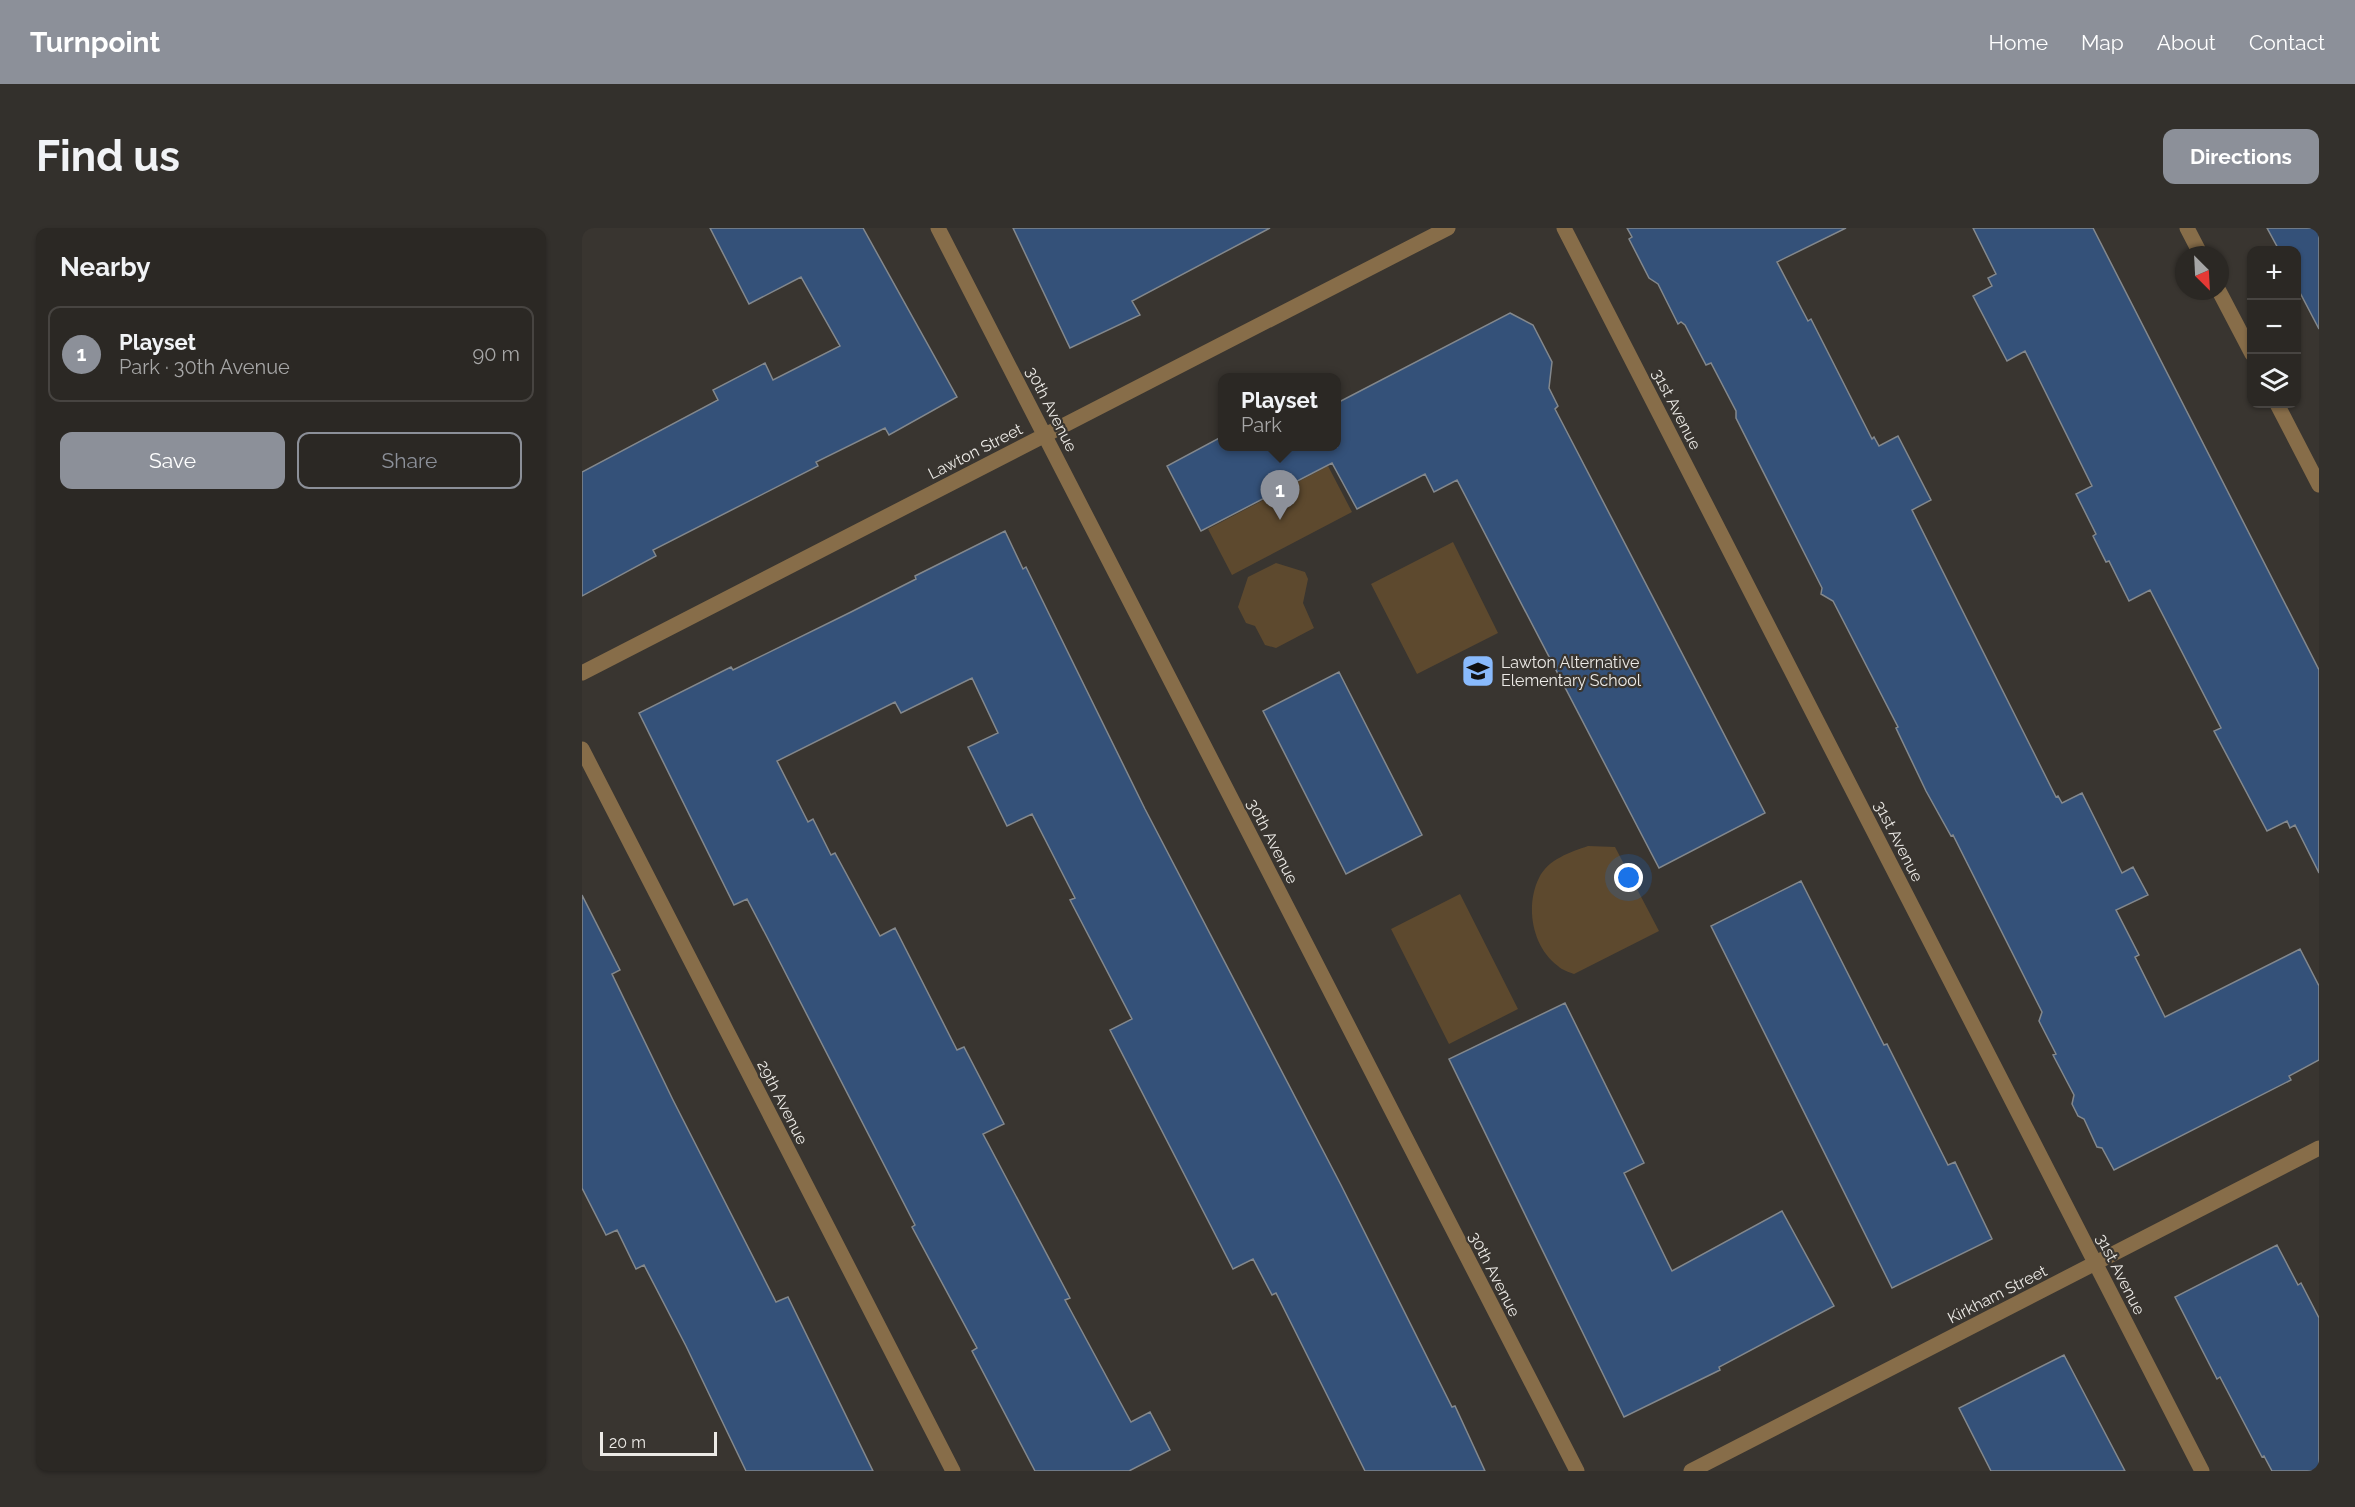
<!DOCTYPE html>
<html lang="en">
<head>
<meta charset="utf-8">
<style>
  body { margin:0; font-family:Raleway,sans-serif; background:#33302c; color:#f1f3f6 }
  .controls { position:absolute; right:18px; top:18px; display:grid; overflow:hidden; border-radius:12px; box-shadow:0 2px 4px #0004 }
  .controls button { width:54px; height:54px; display:grid; place-items:center; padding:0; border:0; border-bottom:2px solid #474441; background:#2b2824; color:#f1f3f6; font:30px sans-serif }
  .compass { position:absolute; left:1593px; top:18px; width:54px; height:54px; border-radius:50%; background:#2b2824; box-shadow:0 2px 4px #0004; rotate:156deg }
  .scale { position:absolute; left:18px; bottom:15px; width:117px; box-sizing:border-box; padding-left:6px; border:3px solid #eceae6; border-top:0; font-size:16px; line-height:21px; white-space:nowrap; color:#eceae6; -webkit-text-stroke:4px #393530; paint-order:stroke }
  .you { position:absolute; left:1047px; top:650px; width:21px; height:21px; margin:-15px; border:4px solid #fff; border-radius:50%; background:#1a73e8; box-shadow:0 0 0 9px #1a73e833 }
  .badge { display:grid; place-items:center; width:39px; height:39px; border-radius:50%; background:#8c9099; color:#fff; font-size:20px; font-weight:700 }
  .pin { position:absolute; translate:-50% -50px; filter:drop-shadow(0 2px 3px #0008) }
  .pin::after { content:''; position:absolute; top:32px; width:21px; height:18px; background:inherit; clip-path:polygon(0 0,100% 0,50% 100%) }
  .popup { position:absolute; left:636px; top:145px; width:123px; height:78px; box-sizing:border-box; display:grid; place-content:center; border-radius:12px; background:#2b2824; filter:drop-shadow(0 2px 4px #0005); font-size:20px; white-space:nowrap; color:#a6a6a6 }
  .popup b { font-size:22px; color:#f1f3f6 }
  .popup::after { content:''; position:absolute; left:50%; top:100%; margin-left:-12px; border:12px solid transparent; border-top-color:#2b2824 }
  .list { margin:0; padding:0; list-style:none }
  h2 { display:flex; justify-content:space-between; align-items:center; height:78px; margin:0; padding:0 24px; font-size:26px }
  h2 small { font-size:20px; font-weight:400; color:#a6a6a6 }
  .list li { display:grid; grid-template-columns:39px 1fr auto; gap:18px; align-items:center; box-sizing:border-box; height:96px; margin:0 12px 12px; padding:0 12px; border:2px solid #474441; border-radius:12px }
  .list b { display:block; font-size:22px; white-space:nowrap }
  .list p { margin:0; font-size:20px; white-space:nowrap; color:#a6a6a6 }
  .list em { font-size:20px; font-style:normal; color:#a6a6a6 }
  .actions { display:flex; gap:12px; padding:18px 24px }
  .actions a { flex:1; padding:14px 0; border:2px solid #8c9099; border-radius:12px; text-align:center; font-size:21px; color:#8c9099 }
  .actions .main { background:#8c9099; color:#fff }
  .icon { flex:none; width:33px; height:33px; fill:none; stroke:currentColor; stroke-width:2; stroke-linecap:round; stroke-linejoin:round }
  .map { position:relative; flex:none; width:1737px; height:1243px; overflow:hidden; border-radius:12px }
  header { display:flex; align-items:center; gap:36px; box-sizing:border-box; height:84px; padding:0 30px; background:#8c9099; color:#fff }
  header strong { font-size:28px }
  nav { display:flex; gap:33px; margin-inline-start:auto; font-size:21px }
  .intro { display:flex; align-items:center; justify-content:space-between; box-sizing:border-box; height:144px; padding:0 36px }
  h1 { margin:0; font-size:42px }
  .button { padding:15px 27px; border-radius:12px; background:#8c9099; color:#fff; font-size:21px; font-weight:700 }
  main { display:flex; gap:36px; padding:0 36px }
  aside { flex:1; background:#2b2824; border-radius:12px; box-shadow:0 2px 4px #0004 }
  .map>svg:first-child { display:block }
</style>
</head>
<body>
<header>
<strong>Turnpoint</strong>
<nav><a>Home</a><a>Map</a><a>About</a><a>Contact</a></nav>
</header>
<div class="intro"><h1>Find us</h1><a class="button">Directions</a></div>
<main>
<aside>
<h2>Nearby<small></small></h2>
<ul class="list">
<li><span class="badge">1</span><div><b>Playset</b><p>Park · 30th Avenue</p></div><em>90 m</em></li>
</ul>
<div class="actions"><a class="main">Save</a><a>Share</a></div>
</aside>
<div class="map">
<svg width="1737" height="1243" viewBox="0 0 1737 1243">
  <rect width="100%" height="100%" fill="#393530"/>
  <path fill="#5d492e" d="M 746,238 L 770,284 L 650,347 L 626,301 Z
    M 871,314 L 916,405 L 835,446 L 789,356 Z
    M 694,335 L 723,344 L 726,351 L 721,375 L 732,400 L 694,420 L 683,417 L 673,398 L 664,395 L 656,379 L 666,349 Z
    M 1006,618 L 1033,619 L 1077,703 L 992,746 C 987,744 980,742 976,738 C 950,719 943,678 957,650 C 966,631 989,624 1006,618 Z
    M 878,666 L 936,781 L 867,816 L 809,701 Z"/>
  <path fill="#345179" stroke="#83888d" stroke-width="1.5" d="M 128,0 L 281,0 L 375,169 L 307,207 L 303,200 L 234,234 L 236,238 L 71,322 L 74,328 L 0,368 L 0,244 L 136,172 L 131,162 L 183,135 L 191,152 L 258,118 L 219,49 L 167,76 Z
    M 431,0 L 688,0 L 550,73 L 558,87 L 488,120 Z
    M 1045,0 L 1264,0 L 1195,34 L 1226,93 L 1229,91 L 1290,211 L 1292,209 L 1297,218 L 1316,208 L 1349,272 L 1330,282 L 1474,569 L 1476,568 L 1480,575 L 1500,565 L 1540,645 L 1551,639 L 1566,667 L 1534,682 L 1557,727 L 1553,729 L 1583,789 L 1718,721 L 1737,758 L 1737,832 L 1707,848 L 1709,852 L 1532,942 L 1520,920 L 1515,919 L 1502,891 L 1496,888 L 1490,876 L 1492,867 L 1471,827 L 1474,826 L 1457,793 L 1460,784 L 1371,607 L 1369,608 L 1344,563 L 1314,500 L 1316,499 L 1251,373 L 1239,366 L 1240,360 L 1154,190 L 1154,183 L 1129,135 L 1124,137 L 1103,97 L 1099,94 L 1096,96 L 1076,56 L 1067,50 L 1047,11 L 1050,9 Z
    M 1391,0 L 1511,0 L 1737,442 L 1737,645 L 1713,597 L 1708,600 L 1705,593 L 1685,603 L 1632,503 L 1639,500 L 1568,362 L 1547,373 L 1527,333 L 1524,334 L 1511,308 L 1514,306 L 1494,266 L 1510,258 L 1443,123 L 1425,133 L 1391,68 L 1410,58 L 1406,50 L 1414,46 Z
    M 1685,0 L 1737,0 L 1737,101 L 1714,57 L 1714,22 L 1697,22 Z
    M 928,85 L 951,97 L 970,134 L 967,160 L 976,178 L 973,181 L 1183,585 L 1077,640 L 875,252 L 852,264 L 843,246 L 775,281 L 750,235 L 619,303 L 585,238 L 641,208 L 641,219 L 755,219 L 755,175 Z
    M 423,303 L 441,341 L 444,339 L 563,581 L 759,957 L 870,1179 L 873,1178 L 903,1243 L 783,1243 L 694,1065 L 690,1067 L 671,1031 L 651,1041 L 528,802 L 550,791 L 488,672 L 493,670 L 450,586 L 425,598 L 386,519 L 416,505 L 390,450 L 319,485 L 313,474 L 195,533 L 226,594 L 231,591 L 249,627 L 253,625 L 298,708 L 313,700 L 375,822 L 382,819 L 422,896 L 401,906 L 488,1070 L 483,1072 L 549,1194 L 568,1184 L 588,1222 L 547,1243 L 453,1243 L 390,1123 L 395,1120 L 330,999 L 333,997 L 185,709 L 165,671 L 152,677 L 57,485 L 149,439 L 151,442 L 269,384 L 334,351 L 333,348 Z
    M 757,444 L 840,607 L 764,646 L 681,483 Z
    M 1219,653 L 1302,817 L 1305,816 L 1366,937 L 1373,934 L 1410,1011 L 1310,1060 L 1129,698 Z
    M 0,667 L 38,742 L 30,746 L 91,872 L 194,1074 L 206,1069 L 291,1243 L 164,1243 L 104,1118 L 62,1037 L 54,1041 L 35,1002 L 24,1007 L 0,960 Z
    M 983,775 L 1062,935 L 1042,945 L 1090,1043 L 1200,983 L 1252,1078 L 1137,1139 L 1138,1142 L 1042,1189 L 867,831 Z
    M 1695,1017 L 1716,1057 L 1719,1055 L 1737,1090 L 1737,1243 L 1690,1243 L 1682,1228 L 1680,1229 L 1638,1149 L 1635,1151 L 1593,1069 Z
    M 1482,1127 L 1543,1243 L 1409,1243 L 1377,1180 Z"/>
  <g fill="none" stroke-linecap="round" stroke-linejoin="round">
    <path stroke="#876d49" stroke-width="15" d="M 356,0 L 995,1243
      M 982,0 L 1620,1243
      M 1605,0 L 1619,27
      M 1637,63 L 1670,126
      M 1695,176 L 1737,257
      M 0,445 L 866,0
      M 0,521 L 371,1243
      M 1109,1243 L 1737,920"/>
  </g>
  <defs>
    <g id="school-square" transform="scale(1.725)"><rect x="-9" y="-9" width="18" height="18" rx="4" fill="#89bafc" stroke="#393530"/><path d="M0-5L7-2L0 1L-7-2ZM-4 1L0 2.5L4 1V4Q0 6-4 4Z" fill="#111"/></g>
  </defs>
  <g fill-rule="evenodd">
    <use href="#school-square" x="896" y="443"/>
  </g>
  <g text-anchor="middle" stroke-width="4.5" stroke-linejoin="round" paint-order="stroke">
    <g font-size="16" fill="#eceae6" stroke="#393530">
      <text transform="translate(470 181) rotate(63)" y="6">30th Avenue</text>
      <text transform="translate(1095 181) rotate(63)" y="6">31st Avenue</text>
      <text transform="translate(393 223) rotate(-27)" y="6">Lawton Street</text>
      <text transform="translate(691 613) rotate(63)" y="6">30th Avenue</text>
      <text transform="translate(1317 613) rotate(63)" y="6">31st Avenue</text>
      <text transform="translate(201 874) rotate(63)" y="6">29th Avenue</text>
      <text transform="translate(913 1046) rotate(63)" y="6">30th Avenue</text>
      <text transform="translate(1539 1046) rotate(63)" y="6">31st Avenue</text>
      <text transform="translate(1415 1066) rotate(-27)" y="6">Kirkham Street</text>
    </g>
    <g font-size="16" fill="#eceae6" stroke="#393530" text-anchor="start">
      <text x="919" y="440">Lawton Alternative<tspan x="919" dy="18">Elementary School</tspan></text>
    </g>
  </g>
</svg>
<div class="controls">
<button>+</button>
<button>−</button>
<button><svg class="icon" aria-label="layers" viewBox="0 0 24 24"><path d="M12 4l9 5-9 5-9-5zM3 14l9 5 9-5"/></svg></button>
</div>
<svg class="compass" viewBox="-18 -18 36 36"><path d="M0-13l5 13h-10z" fill="#e53935"/><path d="M0 13l5-13h-10z" fill="#a6a6a6"/></svg>
<div class="scale">20 m</div>
<div class="you"></div>
<div class="pin badge" style="left:698px;top:292px">1</div>
<div class="popup"><b>Playset</b>Park</div>
</div>
</main>
</body>
</html>
